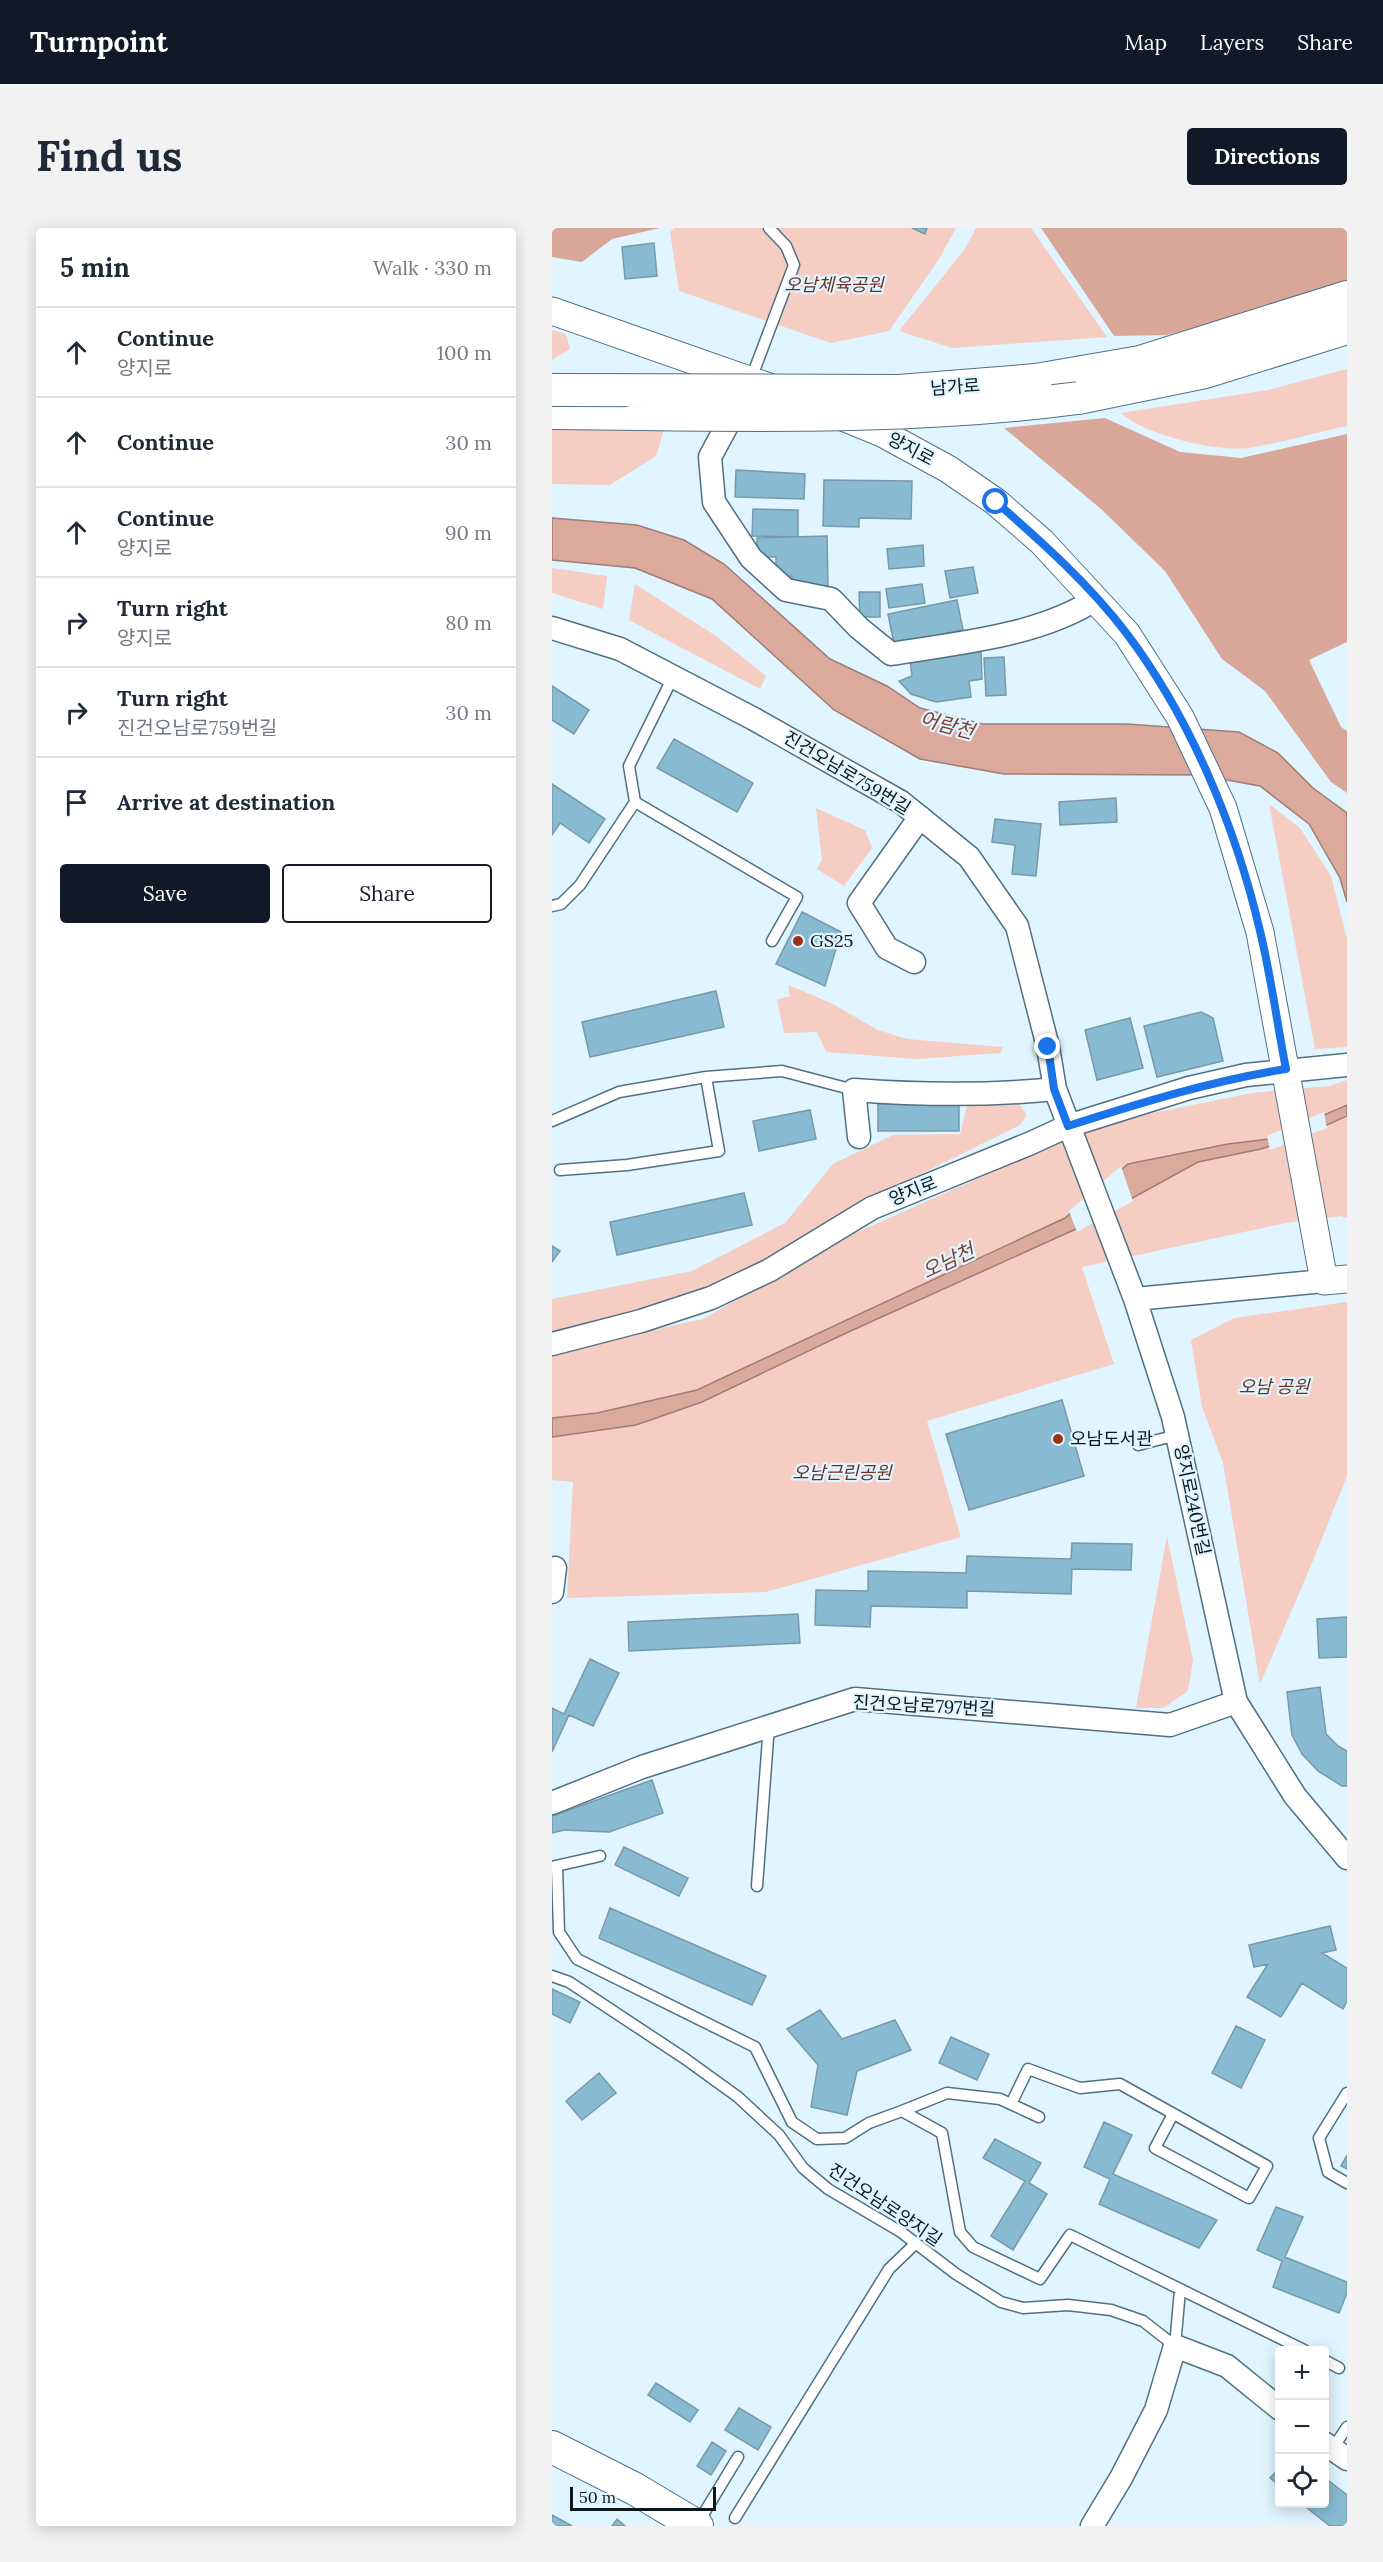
<!DOCTYPE html>
<html lang="en">
<head>
<meta charset="utf-8">
<style>
  body { margin:0; font-family:Lora,"Noto Sans KR",serif; background:#f2f2f3; color:#1f2937 }
  .controls { position:absolute; right:18px; bottom:18px; display:grid; overflow:hidden; border-radius:6px; box-shadow:0 3px 15px #0003 }
  .controls button { width:54px; height:54px; display:grid; place-items:center; padding:0; border:0; border-bottom:2px solid #e0e1e3; background:#fff; color:#1f2937; font:30px sans-serif }
  .scale { position:absolute; left:18px; bottom:15px; width:146px; box-sizing:border-box; padding-left:6px; border:3px solid #0a171d; border-top:0; font-size:16px; line-height:21px; white-space:nowrap; color:#0a171d; -webkit-text-stroke:4px #e0f5ff; paint-order:stroke }
  .stop { position:absolute; width:18px; height:18px; margin:-14px; border:4px solid #1a73e8; border-radius:50%; background:#fff }
  .stop.end { background:#1a73e8; border-color:#fff; box-shadow:0 2px 6px #0008 }
  .list { margin:0; padding:0; list-style:none }
  h2 { display:flex; justify-content:space-between; align-items:center; height:78px; margin:0; padding:0 24px; font-size:26px }
  h2 small { font-size:20px; font-weight:400; color:#747a83 }
  .list li { display:grid; grid-template-columns:39px 1fr auto; gap:18px; align-items:center; box-sizing:border-box; height:90px; padding:0 24px; border-top:2px solid #e0e1e3 }
  .list b { display:block; font-size:22px; white-space:nowrap }
  .list p { margin:0; font-size:20px; white-space:nowrap; color:#747a83 }
  .list em { font-size:20px; font-style:normal; color:#747a83 }
  .actions { display:flex; gap:12px; padding:18px 24px }
  .actions a { flex:1; padding:14px 0; border:2px solid #111827; border-radius:6px; text-align:center; font-size:21px; color:#111827 }
  .actions .main { background:#111827; color:#fff }
  .icon { flex:none; width:33px; height:33px; fill:none; stroke:currentColor; stroke-width:2; stroke-linecap:round; stroke-linejoin:round }
  .map { position:relative; flex:none; width:795px; height:2298px; overflow:hidden; border-radius:6px }
  header { display:flex; align-items:center; gap:36px; box-sizing:border-box; height:84px; padding:0 30px; background:#111827; color:#fff }
  header strong { font-size:28px }
  nav { display:flex; gap:33px; margin-inline-start:auto; font-size:21px }
  .intro { display:flex; align-items:center; justify-content:space-between; box-sizing:border-box; height:144px; padding:0 36px }
  h1 { margin:0; font-size:42px }
  .button { padding:15px 27px; border-radius:6px; background:#111827; color:#fff; font-size:21px; font-weight:700 }
  main { display:flex; gap:36px; padding:0 36px }
  aside { flex:1; background:#fff; border-radius:6px; box-shadow:0 3px 15px #0003 }
  .map>svg:first-child { display:block }
</style>
</head>
<body>
<header>
<strong>Turnpoint</strong>
<nav><a>Map</a><a>Layers</a><a>Share</a></nav>
</header>
<div class="intro"><h1>Find us</h1><a class="button">Directions</a></div>
<main>
<aside>
<h2>5 min<small>Walk · 330 m</small></h2>
<ul class="list">
<li><svg class="icon" aria-label="ahead" viewBox="0 0 24 24"><path d="M12 20V5M6 11l6-6 6 6"/></svg><div><b>Continue</b><p>양지로</p></div><em>100 m</em></li>
<li><svg class="icon" aria-label="ahead" viewBox="0 0 24 24"><path d="M12 20V5M6 11l6-6 6 6"/></svg><div><b>Continue</b></div><em>30 m</em></li>
<li><svg class="icon" aria-label="ahead" viewBox="0 0 24 24"><path d="M12 20V5M6 11l6-6 6 6"/></svg><div><b>Continue</b><p>양지로</p></div><em>90 m</em></li>
<li><svg class="icon" aria-label="right" viewBox="0 0 24 24"><path d="M7 20v-9h11M14 6l5 5-5 5"/></svg><div><b>Turn right</b><p>양지로</p></div><em>80 m</em></li>
<li><svg class="icon" aria-label="right" viewBox="0 0 24 24"><path d="M7 20v-9h11M14 6l5 5-5 5"/></svg><div><b>Turn right</b><p>진건오남로759번길</p></div><em>30 m</em></li>
<li><svg class="icon" aria-label="arrive" viewBox="0 0 24 24"><path d="M6 21V4h12l-3 4 3 4H6"/></svg><div><b>Arrive at destination</b></div></li>
</ul>
<div class="actions"><a class="main">Save</a><a>Share</a></div>
</aside>
<div class="map">
<svg width="795" height="2298" viewBox="0 0 795 2298">
  <rect width="100%" height="100%" fill="#e0f5ff"/>
  <path fill="#f5cdc2" d="M 123,0 L 404,0 L 387,31 L 337,103 L 279,115 L 127,63 L 118,4 Z
    M 424,0 L 479,0 L 555,109 L 400,120 L 347,103 L 413,21 Z
    M 0,102 L 14,106 L 18,121 L 0,132 Z
    M 795,141 L 795,198 C 762,205 729,215 696,220 C 664,224 593,207 569,185 L 716,162 Z
    M 0,198 L 113,199 L 104,228 L 58,257 L 0,256 Z
    M 0,340 L 55,348 L 51,381 L 0,365 Z
    M 83,356 L 164,408 L 214,448 L 208,461 L 77,392 Z
    M 717,576 L 748,600 L 779,648 L 795,711 L 795,819 L 763,821 Z
    M 264,580 L 313,602 L 320,620 L 292,658 L 265,641 L 270,632 Z
    M 236,757 L 279,775 L 326,802 L 355,811 L 451,819 L 449,825 L 364,831 L 274,824 L 265,804 L 232,805 L 225,772 L 238,768 Z
    M 795,852 L 795,990 L 789,988 L 734,995 L 530,1039 L 562,1136 L 375,1193 L 409,1309 L 214,1364 L 15,1370 L 21,1254 L 0,1252 L 0,1124 L 151,1091 L 301,1006 L 551,895 L 700,865 L 777,858 Z
    M 467,876 L 475,887 L 468,897 L 286,987 L 230,1024 L 155,1063 L 0,1109 L 0,1071 L 140,1043 L 233,995 L 281,936 L 341,907 L 408,906 L 415,878 Z
    M 795,1074 L 795,1248 L 763,1328 L 708,1456 L 671,1235 L 650,1179 L 639,1112 L 682,1090 Z
    M 615,1308 L 641,1432 L 636,1463 L 611,1480 L 584,1480 Z"/>
  <path fill="#d8a799" d="M 0,0 L 108,0 L 60,11 L 30,34 L 0,29 Z
    M 489,0 L 795,0 L 795,54 L 673,92 L 615,107 L 562,108 Z
    M 553,190 L 628,224 L 689,230 L 795,206 L 795,414 L 757,432 L 789,499 L 795,503 L 795,565 L 779,554 L 713,463 L 670,431 L 613,343 L 549,281 L 452,200 Z"/>
  <path fill="#dcaa9d" stroke="#9d7e77" stroke-width="1.5" d="M 0,290 L 85,297 L 132,312 L 172,336 L 278,431 L 335,458 L 368,480 L 431,496 L 575,496 L 687,504 L 726,525 L 761,560 L 795,585 L 795,674 L 788,650 L 757,596 L 708,558 L 647,547 L 452,546 L 368,531 L 282,482 L 160,371 L 83,340 L 0,332 Z
    M 795,877 L 795,888 L 755,906 L 709,921 L 646,934 L 524,1001 L 292,1106 L 150,1174 L 84,1197 L 0,1209 L 0,1190 L 45,1185 L 145,1162 L 513,990 L 576,936 L 676,916 L 717,911 Z"/>
  <path fill="#e0f5ff" d="M 772,884 L 775,900 L 718,922 L 715,908 Z
    M 569,938 L 581,973 L 525,1004 L 517,983 Z"/>
  <path fill="#88bad1" stroke="#7899a9" stroke-width="1.5" d="M 360,0 L 375,0 L 373,6 Z
    M 102,15 L 105,48 L 73,51 L 70,19 Z
    M 184,242 L 253,246 L 252,271 L 183,269 Z
    M 272,252 L 360,253 L 359,291 L 307,290 L 307,299 L 271,298 Z
    M 201,281 L 246,282 L 246,309 L 200,308 Z
    M 275,308 L 276,358 L 240,359 L 240,348 L 224,348 L 224,329 L 205,329 L 205,310 Z
    M 371,317 L 372,338 L 337,341 L 335,321 Z
    M 421,339 L 426,365 L 398,370 L 393,343 Z
    M 370,356 L 373,375 L 337,380 L 334,361 Z
    M 307,364 L 328,364 L 328,389 L 308,389 Z
    M 405,372 L 411,402 L 342,416 L 336,386 Z
    M 429,422 L 430,451 L 417,453 L 419,469 L 384,474 L 359,466 L 347,453 L 360,448 L 358,432 Z
    M 452,429 L 454,467 L 434,468 L 432,430 Z
    M 0,458 L 37,482 L 22,506 L 0,492 Z
    M 122,511 L 201,555 L 185,584 L 105,540 Z
    M 0,556 L 53,591 L 37,615 L 8,595 L 0,607 Z
    M 564,570 L 565,594 L 508,597 L 507,574 Z
    M 443,591 L 489,596 L 484,648 L 460,646 L 463,617 L 440,614 Z
    M 250,684 L 289,704 L 273,758 L 224,736 Z
    M 164,763 L 172,799 L 38,829 L 30,794 Z
    M 649,784 L 661,790 L 671,833 L 605,849 L 592,798 Z
    M 578,790 L 591,840 L 545,852 L 533,802 Z
    M 326,876 L 407,876 L 407,903 L 326,903 Z
    M 258,882 L 264,911 L 207,923 L 201,893 Z
    M 192,965 L 200,997 L 65,1027 L 58,994 Z
    M 0,1018 L 8,1023 L 0,1034 Z
    M 510,1172 L 532,1248 L 417,1282 L 394,1206 Z
    M 520,1315 L 580,1316 L 579,1342 L 520,1341 L 519,1366 L 415,1363 L 415,1380 L 319,1378 L 318,1399 L 263,1397 L 264,1362 L 316,1363 L 316,1343 L 414,1345 L 415,1328 L 519,1331 Z
    M 246,1386 L 248,1415 L 77,1423 L 76,1394 Z
    M 795,1389 L 795,1429 L 767,1430 L 765,1391 Z
    M 38,1431 L 67,1445 L 41,1498 L 17,1487 L 0,1524 L 0,1480 L 12,1486 Z
    M 768,1459 L 774,1506 L 786,1518 L 795,1523 L 795,1558 L 790,1558 L 766,1543 L 750,1526 L 740,1507 L 735,1464 Z
    M 100,1552 L 111,1585 L 57,1604 L 12,1602 L 0,1605 L 0,1588 Z
    M 72,1619 L 136,1650 L 127,1668 L 63,1637 Z
    M 58,1680 L 214,1748 L 200,1777 L 47,1710 Z
    M 778,1698 L 784,1722 L 770,1725 L 795,1740 L 795,1773 L 791,1781 L 750,1755 L 729,1789 L 695,1769 L 716,1736 L 702,1739 L 697,1717 Z
    M 0,1761 L 28,1774 L 18,1795 L 0,1786 Z
    M 268,1782 L 290,1811 L 343,1792 L 359,1822 L 305,1843 L 295,1887 L 259,1879 L 266,1837 L 235,1801 Z
    M 684,1798 L 713,1812 L 689,1860 L 660,1845 Z
    M 399,1809 L 437,1826 L 425,1852 L 387,1835 Z
    M 47,1845 L 64,1865 L 30,1892 L 14,1873 Z
    M 552,1894 L 580,1907 L 561,1946 L 665,1992 L 647,2020 L 547,1976 L 558,1951 L 532,1939 Z
    M 443,1911 L 489,1935 L 477,1955 L 495,1966 L 461,2022 L 439,2008 L 473,1953 L 431,1930 Z
    M 795,1927 L 795,1941 L 789,1938 Z
    M 724,1979 L 751,1989 L 733,2029 L 795,2054 L 795,2065 L 787,2085 L 721,2059 L 730,2033 L 705,2022 Z
    M 104,2155 L 146,2182 L 138,2194 L 96,2167 Z
    M 187,2180 L 219,2199 L 206,2222 L 173,2202 Z
    M 160,2214 L 174,2223 L 159,2247 L 145,2238 Z
    M 728,2239 L 728,2258 L 718,2250 Z
    M 772,2249 L 795,2267 L 795,2298 L 778,2298 L 750,2276 L 772,2276 Z
    M 0,2287 L 20,2298 L 0,2298 Z
    M 65,2291 L 73,2298 L 60,2298 Z"/>
  <g fill="none" stroke-linecap="round" stroke-linejoin="round">
    <g stroke="#517180" stroke-width="13">
      <path id="service" d="M 199,151 L 242,37 L 234,18 L 217,0
        M 121,449 L 77,538 L 83,574 L 245,669 L 220,713
        M 0,678 L 9,676 L 28,657 L 83,574
        M 0,893 L 67,864 L 154,849 L 230,843 L 302,862
        M 8,942 L 75,937 L 167,923 L 154,849
        M 586,1217 L 625,1207
        M 0,1639 L 48,1628
        M 5,1639 L 7,1704 L 25,1731 L 203,1819 L 240,1894 L 265,1911 L 293,1910 L 317,1895 L 350,1883 L 390,1905 L 408,2004 L 421,2019 L 488,2051 L 518,2007 L 752,2122
        M 205,1658 L 217,1497
        M 0,1748 L 17,1754 L 132,1830 L 186,1869 L 227,1907 L 251,1940 L 276,1961 L 349,2004 L 404,2046 L 449,2074 L 471,2080 L 516,2077 L 559,2082 L 591,2093 L 623,2118
        M 795,1865 L 767,1910 L 776,1944 L 795,1955
        M 459,1876 L 476,1841 L 528,1860 L 568,1856 L 715,1938 L 697,1970 L 603,1920 L 621,1886
        M 350,1883 L 395,1865 L 448,1871 L 487,1889
        M 623,2118 L 628,2062
        M 772,2132 L 787,2140
        M 781,2220 L 795,2199
        M 183,2290 L 337,2041 L 364,2015
        M 146,2295 L 186,2229"/>
    </g>
    <g stroke="#517180" stroke-width="25">
      <path id="minor" d="M 186,177 L 158,229 L 162,274 L 199,330 L 234,362 L 279,371 L 307,400 L 339,426 C 406,415 487,408 544,371
        M 0,400 L 68,421 L 202,491 L 349,574 L 417,629 L 465,698 L 496,819 L 503,861 L 583,1071
        M 362,734 L 335,720 L 307,675 L 368,589
        M 307,909 L 302,862 C 370,867 435,868 503,861
        M 772,1053 L 583,1071 L 621,1189 L 684,1474 L 743,1568 L 795,1630
        M 0,1116 L 89,1093 L 159,1070 L 218,1042 L 320,980 L 479,915 L 516,898 L 637,860 L 694,847 L 795,837
        M 0,1364 L 3,1340
        M 0,1575 L 90,1539 L 303,1471 L 618,1497 L 684,1474
        M 772,2215 L 795,2231
        M 540,2298 L 569,2250 L 604,2182 L 623,2118 L 675,2138 L 728,2181"/>
    </g>
    <g stroke="#517180" stroke-width="29">
      <path id="tertiary" d="M 0,83 L 217,159
        M 286,187 L 330,205 L 396,241 L 444,274 L 490,314 L 575,406 L 628,489 L 671,580 L 708,704 L 772,1053 L 795,1051"/>
    </g>
    <g stroke="#517180" stroke-width="34">
      <path id="secondary" d="M 484,152 L 588,134 L 795,69
        M 526,170 L 653,144 L 795,100
        M 0,185 L 90,186
        M 0,2219 L 83,2261 L 145,2298"/>
    </g>
    <use href="#service" stroke="#fff" stroke-width="10"/>
    <use href="#minor" stroke="#fff" stroke-width="22"/>
    <use href="#tertiary" stroke="#fff" stroke-width="27"/>
    <use href="#secondary" stroke="#fff" stroke-width="32"/>
    <g stroke="#517180" stroke-width="34" stroke-linecap="butt">
      <path id="secondary-bridge" d="M 0,162 L 347,163 L 484,152
        M 90,186 C 236,188 381,189 526,170"/>
    </g>
    <use href="#secondary-bridge" stroke="#fff" stroke-width="32"/>
  </g>
  <g fill="none" stroke-linecap="round" stroke-linejoin="round">
    <path stroke="#1a73e8" stroke-width="8" d="M 444,274 C 490,314 538,357 575,406 C 639,491 684,600 708,703 C 719,748 725,795 734,841 C 659,853 588,875 516,898 L 502,861 L 496,819"/>
  </g>
  <g fill="#9a3216" stroke="#e0f5ff" stroke-width="2">
    <circle cx="246" cy="713" r="6"/>
    <circle cx="506" cy="1211" r="6"/>
  </g>
  <g text-anchor="middle" stroke-width="4.5" stroke-linejoin="round" paint-order="stroke">
    <g font-size="18" font-style="italic" fill="#6d3020" stroke="#e0f5ff">
      <text x="282" y="63">오남체육공원</text>
      <text x="722" y="1165">오남 공원</text>
      <text x="290" y="1251">오남근린공원</text>
    </g>
    <g font-size="18" fill="#0a171d" stroke="#e0f5ff">
      <text transform="translate(403 159) rotate(-4)" y="6">남가로</text>
      <text transform="translate(359 221) rotate(28)" y="6">양지로</text>
      <text transform="translate(295 545) rotate(31)" y="6">진건오남로759번길</text>
      <text transform="translate(361 963) rotate(-22)" y="6">양지로</text>
      <text transform="translate(640 1272) rotate(78)" y="6">양지로240번길</text>
      <text transform="translate(372 1478) rotate(3)" y="6">진건오남로797번길</text>
      <text transform="translate(333 1977) rotate(34)" y="6">진건오남로양지길</text>
    </g>
    <g font-size="18" fill="#0a171d" stroke="#e0f5ff" text-anchor="start">
      <text x="258" y="719">GS25</text>
      <text x="518" y="1217">오남도서관</text>
    </g>
    <g font-size="20" font-style="italic" fill="#7d3e2e" stroke="#e0f5ff">
      <text transform="translate(395 497) rotate(15)" y="7">어람천</text>
      <text transform="translate(396 1033) rotate(-25)" y="7">오남천</text>
    </g>
  </g>
</svg>
<div class="controls">
<button>+</button>
<button>−</button>
<button><svg class="icon" aria-label="locate" viewBox="0 0 24 24"><circle cx="12" cy="12" r="6"/><path d="M12 2v4M12 18v4M2 12h4M18 12h4"/></svg></button>
</div>
<div class="scale">50 m</div>
<div class="stop" style="left:444px;top:274px"></div>
<div class="stop end" style="left:496px;top:819px"></div>
</div>
</main>
</body>
</html>
